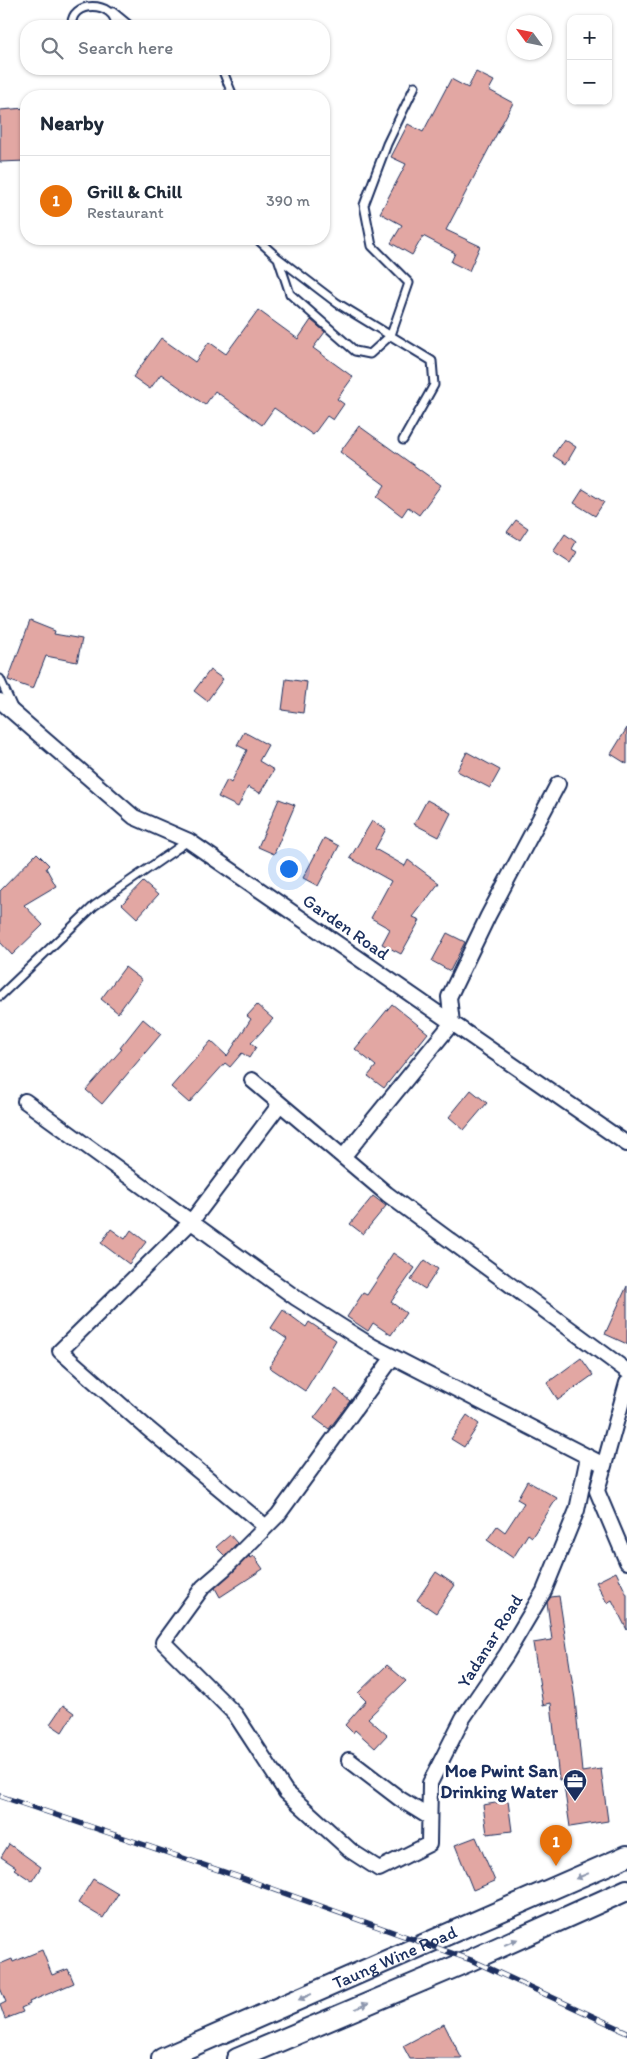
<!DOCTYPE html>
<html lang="en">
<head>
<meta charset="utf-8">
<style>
  body { margin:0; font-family:Itim,sans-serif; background:#f6f6f7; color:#1f2937 }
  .controls { position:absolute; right:15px; top:15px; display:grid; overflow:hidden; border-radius:10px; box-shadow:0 1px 4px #0004 }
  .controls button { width:45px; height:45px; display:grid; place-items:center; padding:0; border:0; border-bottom:1px solid #e0e1e3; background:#fff; color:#1f2937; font:25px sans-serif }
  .compass { position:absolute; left:507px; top:15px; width:45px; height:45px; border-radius:50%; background:#fff; box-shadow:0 1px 4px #0004; rotate:303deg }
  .you { position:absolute; left:288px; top:868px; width:18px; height:18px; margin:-12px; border:4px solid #fff; border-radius:50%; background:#1a73e8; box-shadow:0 0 0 8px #1a73e833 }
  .badge { display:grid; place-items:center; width:32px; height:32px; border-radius:50%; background:#0b8043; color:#fff; font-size:16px; font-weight:700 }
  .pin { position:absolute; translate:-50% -41px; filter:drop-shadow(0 1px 2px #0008) }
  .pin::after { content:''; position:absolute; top:26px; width:18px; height:15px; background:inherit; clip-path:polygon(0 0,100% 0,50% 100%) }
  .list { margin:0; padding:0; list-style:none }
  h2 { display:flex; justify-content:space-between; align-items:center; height:65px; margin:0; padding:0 20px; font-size:21px }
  h2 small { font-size:16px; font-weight:400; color:#747a83 }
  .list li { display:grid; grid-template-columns:32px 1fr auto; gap:15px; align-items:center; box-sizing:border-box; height:90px; padding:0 20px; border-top:1px solid #e0e1e3 }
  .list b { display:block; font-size:19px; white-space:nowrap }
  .list p { margin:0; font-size:16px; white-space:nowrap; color:#747a83 }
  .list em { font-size:16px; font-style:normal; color:#747a83 }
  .icon { flex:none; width:28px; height:28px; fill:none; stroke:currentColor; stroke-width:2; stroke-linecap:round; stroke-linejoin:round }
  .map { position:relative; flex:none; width:627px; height:2059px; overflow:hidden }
  .search { position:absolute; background:#fff; box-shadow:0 1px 4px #0004; left:20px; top:20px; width:310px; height:55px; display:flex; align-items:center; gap:12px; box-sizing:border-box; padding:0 18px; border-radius:20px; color:#747a83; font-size:19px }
  .panel { position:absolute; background:#fff; box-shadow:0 1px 4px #0004; left:20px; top:90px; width:310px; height:155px; border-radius:20px }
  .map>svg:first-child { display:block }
</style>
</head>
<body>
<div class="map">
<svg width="627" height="2059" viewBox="0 0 627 2059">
  <rect width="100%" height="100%" fill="#fff"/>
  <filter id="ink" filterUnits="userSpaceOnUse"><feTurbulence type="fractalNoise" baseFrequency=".02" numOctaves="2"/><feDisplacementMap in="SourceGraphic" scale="10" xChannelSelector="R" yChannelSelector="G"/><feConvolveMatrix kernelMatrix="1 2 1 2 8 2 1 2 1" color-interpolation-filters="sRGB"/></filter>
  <g filter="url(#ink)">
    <path fill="#e2a7a3" stroke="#1b2f5e" d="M 476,72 L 494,81 L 489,90 L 513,103 L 446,230 L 480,246 L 469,271 L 451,262 L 455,253 L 423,236 L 412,255 L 391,243 L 402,225 L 380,213 L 406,164 L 391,157 L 408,124 L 423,132 L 451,79 L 468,88 Z
      M 26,108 L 26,161 L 0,162 L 0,110 Z
      M 258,310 L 298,339 L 311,320 L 325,332 L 313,348 L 353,377 L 337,399 L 344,404 L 333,420 L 327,416 L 313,435 L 274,408 L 262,425 L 215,391 L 205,405 L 161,374 L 150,389 L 133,377 L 161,338 L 195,362 L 209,342 L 226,354 Z
      M 359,426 L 441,485 L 419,515 L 408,507 L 402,516 L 377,497 L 385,485 L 340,452 Z
      M 564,439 L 576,447 L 566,464 L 553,456 Z
      M 583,489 L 604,502 L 595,516 L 574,503 Z
      M 516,520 L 528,528 L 520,540 L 507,532 Z
      M 565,534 L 576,542 L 572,549 L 577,552 L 570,563 L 553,552 Z
      M 30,621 L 55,631 L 54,634 L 82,639 L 77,662 L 46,656 L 33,689 L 8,680 Z
      M 210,670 L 223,679 L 207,701 L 194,691 Z
      M 286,679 L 307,682 L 303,713 L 282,710 Z
      M 627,728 L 627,764 L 611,754 Z
      M 244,732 L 268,745 L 259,761 L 274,770 L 260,793 L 248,787 L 238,807 L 218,797 L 227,780 L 231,783 L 247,750 L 237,745 Z
      M 467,752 L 500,770 L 490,788 L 457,771 Z
      M 279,799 L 295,805 L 274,854 L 258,847 Z
      M 427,800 L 451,813 L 439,837 L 414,824 Z
      M 372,821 L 386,829 L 375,849 L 405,866 L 408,860 L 439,883 L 413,917 L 420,920 L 401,954 L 382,944 L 390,929 L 371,918 L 391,881 L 350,858 Z
      M 324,838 L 339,846 L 318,886 L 303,878 Z
      M 37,853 L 49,865 L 46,868 L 56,886 L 24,905 L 43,925 L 12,955 L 0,942 L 0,891 Z
      M 143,882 L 158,895 L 137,918 L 122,904 Z
      M 447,933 L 465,942 L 450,971 L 432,961 Z
      M 125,967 L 142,980 L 118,1013 L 101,999 Z
      M 392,1004 L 428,1033 L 384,1088 L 368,1076 L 376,1066 L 355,1049 Z
      M 257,1005 L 273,1019 L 251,1043 L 256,1047 L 249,1058 L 242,1053 L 230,1067 L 225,1063 L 189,1103 L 171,1087 L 211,1041 L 227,1056 L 251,1019 L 247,1016 Z
      M 143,1019 L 161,1034 L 102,1104 L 86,1090 L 122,1049 L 120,1048 Z
      M 471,1090 L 487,1103 L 464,1130 L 449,1117 Z
      M 373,1196 L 386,1206 L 363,1234 L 350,1224 Z
      M 111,1229 L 125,1239 L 131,1230 L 146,1242 L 129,1264 L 101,1243 Z
      M 393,1253 L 415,1268 L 391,1302 L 406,1313 L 391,1335 L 373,1323 L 368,1331 L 347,1317 L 363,1293 L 367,1295 L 385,1268 L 384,1267 Z
      M 425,1260 L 438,1269 L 425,1289 L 411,1280 Z
      M 627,1286 L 627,1344 L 605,1334 Z
      M 283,1310 L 306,1327 L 309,1322 L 336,1340 L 305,1391 L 269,1367 L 287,1339 L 271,1328 Z
      M 581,1358 L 593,1375 L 558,1400 L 547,1383 Z
      M 336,1389 L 350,1401 L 329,1429 L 314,1418 Z
      M 467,1415 L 479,1424 L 464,1447 L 451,1439 Z
      M 527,1481 L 557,1498 L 532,1537 L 528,1534 L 513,1558 L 487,1540 L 497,1526 L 505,1532 L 524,1503 L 517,1499 Z
      M 230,1535 L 237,1543 L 225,1556 L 216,1547 Z
      M 249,1556 L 251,1558 L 254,1556 L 263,1569 L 220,1597 L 215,1588 Z
      M 436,1572 L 455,1585 L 436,1613 L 417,1600 Z
      M 616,1572 L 627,1595 L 627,1630 L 612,1600 L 607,1603 L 596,1582 Z
      M 559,1596 L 575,1699 L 582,1772 L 601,1769 L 608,1821 L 570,1827 L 563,1779 L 559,1780 L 551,1703 L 543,1705 L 533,1643 L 552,1640 L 547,1602 L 551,1597 Z
      M 387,1665 L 406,1681 L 368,1718 L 387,1735 L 375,1748 L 355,1730 L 353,1733 L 345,1725 L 366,1701 L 358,1693 Z
      M 63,1705 L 74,1713 L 62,1732 L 50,1724 Z
      M 508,1801 L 512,1831 L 487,1834 L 483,1805 Z
      M 476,1837 L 495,1881 L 473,1890 L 455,1845 Z
      M 9,1844 L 41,1867 L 32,1881 L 14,1869 L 16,1867 L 1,1857 Z
      M 93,1879 L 118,1894 L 103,1918 L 78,1903 Z
      M 42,1950 L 52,1975 L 68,1969 L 74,1983 L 29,2002 L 30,2004 L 21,2008 L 23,2012 L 5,2019 L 0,2005 L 6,2002 L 0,1988 L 0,1964 L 12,1959 L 13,1962 Z
      M 444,2024 L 462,2059 L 410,2059 L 403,2046 Z"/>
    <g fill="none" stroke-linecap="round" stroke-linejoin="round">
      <g stroke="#1b2f5e" stroke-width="11">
        <path id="lane" d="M 113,12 L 130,26
          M 72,26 C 69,0 115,0 116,26
          M 222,69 L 233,96
          M 257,239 L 278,258 L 337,303 L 432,361 L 434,385 L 403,440
          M 278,258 L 290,294 L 355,351 L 370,354 L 391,335 L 409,283 L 372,246 L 364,205 L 387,144 L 415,86
          M 0,679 L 13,708
          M 0,996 L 94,906 L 188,841"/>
      </g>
      <g stroke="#1b2f5e" stroke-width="18">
        <path id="street" d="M 0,701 L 134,817 L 189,841 L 627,1144
          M 252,1080 L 387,1194 L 627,1371
          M 25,1101 L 296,1298 L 372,1346 L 604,1465
          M 343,1157 L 452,1023 L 449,997 L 488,916 L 558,784
          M 393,1357 L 278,1515 L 224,1569 L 203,1587 L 163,1642 L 235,1714 L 286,1792 L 351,1851 L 379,1869 L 429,1844 L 430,1783 L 463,1718 L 506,1655 L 544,1591 L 577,1510 L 588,1457
          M 627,1383 L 597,1491 L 627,1562
          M 266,1527 L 146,1427 L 60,1351 L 191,1222 L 280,1104
          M 349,1760 L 400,1799 L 429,1817"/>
      </g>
      <g stroke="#1b2f5e" stroke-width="24">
        <g id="secondary">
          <path id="s1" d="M 162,2059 L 627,1856"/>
          <path d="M 237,2059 L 471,1960 L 627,1890"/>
        </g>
      </g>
      <use href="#lane" stroke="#fff" stroke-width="7"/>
      <use href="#street" stroke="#fff" stroke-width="14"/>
      <use href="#secondary" stroke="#fff" stroke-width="20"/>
      <g stroke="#1b2f5e" stroke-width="5.5">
        <path id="rail" d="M 0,1796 L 245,1879 L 471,1960 L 627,2032"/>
      </g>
      <use href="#rail" stroke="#fff" stroke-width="4" stroke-dasharray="11" stroke-linecap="butt"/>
    </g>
    <defs><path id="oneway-solid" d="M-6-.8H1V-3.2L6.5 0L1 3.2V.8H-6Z" transform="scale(1.25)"/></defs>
    <g fill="#8d97ae">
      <use href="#oneway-solid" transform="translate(582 1876) rotate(157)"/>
      <use href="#oneway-solid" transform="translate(511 1942) rotate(-24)"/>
      <use href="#oneway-solid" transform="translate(305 1997) rotate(156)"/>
      <use href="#oneway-solid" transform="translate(362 2006) rotate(-23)"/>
    </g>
  </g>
  <defs>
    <g id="office-pin" transform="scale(1.25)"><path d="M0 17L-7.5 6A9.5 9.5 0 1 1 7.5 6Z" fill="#1b2f5e" stroke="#fff"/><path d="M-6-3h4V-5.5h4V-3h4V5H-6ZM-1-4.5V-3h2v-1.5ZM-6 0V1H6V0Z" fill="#fff"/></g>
  </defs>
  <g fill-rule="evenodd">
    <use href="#office-pin" x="575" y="1781"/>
  </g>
  <g text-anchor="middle" stroke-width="5" stroke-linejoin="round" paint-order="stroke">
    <g font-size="18" fill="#1b2f5e" stroke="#fff">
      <text transform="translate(346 927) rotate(35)" y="6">Garden Road</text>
      <text transform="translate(490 1641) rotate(-58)" y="6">Yadanar Road</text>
      <text dy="6" stroke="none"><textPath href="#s1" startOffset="254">Taung Wine Road</textPath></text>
    </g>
    <g font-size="18" font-weight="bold" fill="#1b2f5e" stroke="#fff" text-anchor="end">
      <text x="558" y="1777">Moe Pwint San<tspan x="558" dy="21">Drinking Water</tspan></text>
    </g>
  </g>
</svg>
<div class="controls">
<button>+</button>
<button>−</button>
</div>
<svg class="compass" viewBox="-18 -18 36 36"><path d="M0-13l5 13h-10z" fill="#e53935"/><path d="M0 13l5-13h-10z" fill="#747a83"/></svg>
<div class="you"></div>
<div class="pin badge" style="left:556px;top:1866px;background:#e8710a">1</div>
<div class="search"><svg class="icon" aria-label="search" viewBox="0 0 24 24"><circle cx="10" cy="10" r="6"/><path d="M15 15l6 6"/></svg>Search here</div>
<section class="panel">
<h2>Nearby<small></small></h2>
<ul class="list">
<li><span class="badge" style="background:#e8710a">1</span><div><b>Grill &amp; Chill</b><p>Restaurant</p></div><em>390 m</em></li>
</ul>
</section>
</div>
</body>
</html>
